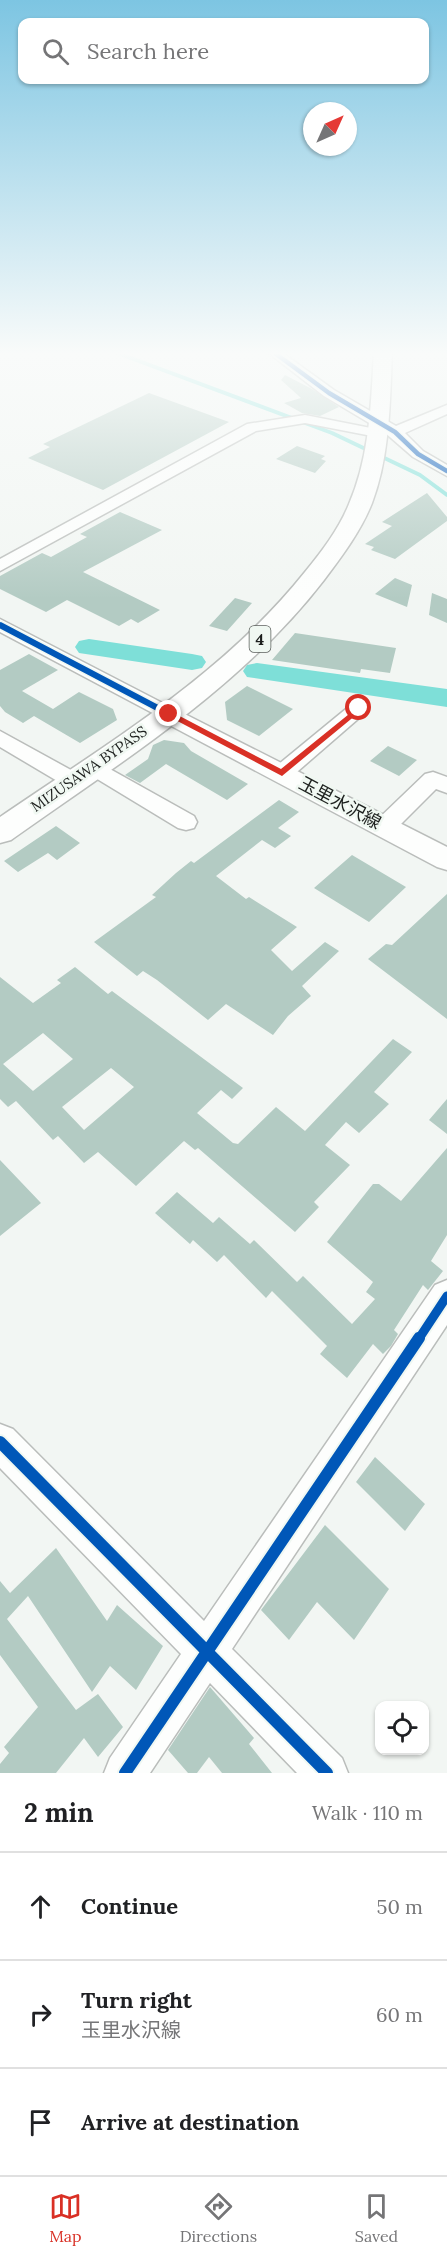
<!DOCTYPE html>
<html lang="en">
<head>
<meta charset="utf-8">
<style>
  body { margin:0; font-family:Lora,"Noto Sans JP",serif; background:#f2f2f2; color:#202124 }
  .controls { position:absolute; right:18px; bottom:18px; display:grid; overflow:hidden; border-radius:12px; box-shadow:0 2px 4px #0004 }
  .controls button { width:54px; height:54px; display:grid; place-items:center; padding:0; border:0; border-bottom:2px solid #e0e0e0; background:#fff; color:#202124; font:30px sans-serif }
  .compass { position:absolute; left:303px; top:102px; width:54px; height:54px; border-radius:50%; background:#fff; box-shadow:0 2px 4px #0004; rotate:45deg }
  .stop { position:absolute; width:18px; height:18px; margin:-14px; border:4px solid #d93025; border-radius:50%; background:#fff }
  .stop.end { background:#d93025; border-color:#fff; box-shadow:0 2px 6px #0008 }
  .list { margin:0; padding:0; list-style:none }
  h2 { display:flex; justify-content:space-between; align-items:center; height:78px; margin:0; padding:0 24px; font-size:26px }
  h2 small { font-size:20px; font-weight:400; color:#757577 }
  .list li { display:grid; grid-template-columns:39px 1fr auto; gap:18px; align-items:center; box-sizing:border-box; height:108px; padding:0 24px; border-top:2px solid #e0e0e0 }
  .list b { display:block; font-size:22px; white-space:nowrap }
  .list p { margin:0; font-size:20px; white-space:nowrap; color:#757577 }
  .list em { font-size:20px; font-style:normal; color:#757577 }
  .icon { flex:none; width:33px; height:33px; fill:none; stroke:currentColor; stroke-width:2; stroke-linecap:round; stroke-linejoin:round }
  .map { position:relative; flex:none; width:447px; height:1773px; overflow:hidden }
  .search { position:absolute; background:#fff; box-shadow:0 2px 4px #0004; left:18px; right:18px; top:18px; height:66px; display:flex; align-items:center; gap:15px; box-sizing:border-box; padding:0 21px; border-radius:12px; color:#757577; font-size:22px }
  .sheet { height:402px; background:#fff }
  nav { display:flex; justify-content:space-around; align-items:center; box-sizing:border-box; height:84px; border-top:2px solid #e0e0e0; background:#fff; font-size:16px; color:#757577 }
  nav a { display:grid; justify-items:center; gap:3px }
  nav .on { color:#d93025 }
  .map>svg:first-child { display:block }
</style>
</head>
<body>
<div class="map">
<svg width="447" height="1773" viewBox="0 0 447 1773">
  <rect width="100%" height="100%" fill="#f2f6f3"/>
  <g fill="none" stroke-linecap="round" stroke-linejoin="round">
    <path stroke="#7edfd8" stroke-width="4" d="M 112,351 L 332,433 L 420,475 L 447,495"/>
    <path fill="#7edfd8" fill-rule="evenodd" d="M 89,639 L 192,654 L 202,656 L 206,662 L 202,668 L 192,670 L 79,653 L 75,647 L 79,641 Z
      M 257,663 L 447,689 L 447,707 L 247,677 L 243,671 L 247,665 Z"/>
  </g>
  <path fill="#b3cbc3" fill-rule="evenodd" d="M 285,375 L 312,389 L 339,407 L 320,416 L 302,413 L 284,403 L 301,398 L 281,380 Z
    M 149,393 L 229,422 L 103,490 L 28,458 L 50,447 L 43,444 Z
    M 297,446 L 325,456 L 321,459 L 326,461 L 315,473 L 276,459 Z
    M 427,493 L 447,517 L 447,521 L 395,559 L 371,550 L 374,547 L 365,544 L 392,526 L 382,522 Z
    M 120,512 L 162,530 L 83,572 L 160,610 L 138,623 L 131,619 L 119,626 L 67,600 L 46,612 L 0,589 L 0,576 L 42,553 L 51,557 L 87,537 L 80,534 Z
    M 395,578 L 412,585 L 407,607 L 375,594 Z
    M 432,593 L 447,599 L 447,623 L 429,615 Z
    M 235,598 L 252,603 L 227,631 L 209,626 Z
    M 295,633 L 396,648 L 390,673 L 361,669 L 360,673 L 272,660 Z
    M 29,654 L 58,670 L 22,691 L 53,709 L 79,692 L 113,709 L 117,720 L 80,743 L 34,716 L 23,723 L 5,712 L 0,706 L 0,670 Z
    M 247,686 L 293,709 L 259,736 L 227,720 L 225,702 Z
    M 164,740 L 184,743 L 191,751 L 248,784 L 227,800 L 166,764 L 140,783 L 125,775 L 148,759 L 153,745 Z
    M 388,746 L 417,760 L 399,776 L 370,761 Z
    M 279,800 L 299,812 L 278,828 L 291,836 L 275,848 L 262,840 L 216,876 L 246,899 L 249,897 L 297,927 L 271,950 L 292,971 L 325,942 L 339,951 L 302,986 L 311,996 L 288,1016 L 273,1035 L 226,1004 L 208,1020 L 157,980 L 143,971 L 137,976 L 94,942 L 156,897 L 152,895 L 176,873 L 191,861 L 194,863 Z
    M 56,826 L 80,843 L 57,860 L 48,853 L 18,872 L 4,861 Z
    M 352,855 L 406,887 L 369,922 L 314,888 Z
    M 447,894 L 447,1019 L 368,959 L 386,944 L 392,945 Z
    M 75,967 L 108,994 L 112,991 L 243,1088 L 232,1099 L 221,1090 L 197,1113 L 233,1143 L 238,1144 L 276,1107 L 305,1131 L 393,1039 L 412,1052 L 374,1092 L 389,1104 L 359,1133 L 346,1122 L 325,1145 L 350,1165 L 314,1202 L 319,1207 L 295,1232 L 198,1148 L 195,1150 L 184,1141 L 136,1186 L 98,1152 L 84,1163 L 58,1136 L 53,1140 L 16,1101 L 8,1107 L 0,1099 L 0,977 L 33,1003 L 61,983 L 57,980 ZM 43,1033 L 73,1059 L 33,1091 L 3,1064 ZM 111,1068 L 134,1087 L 84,1130 L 62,1107 Z
    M 447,1099 L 447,1134 L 429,1120 Z
    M 447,1148 L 447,1235 L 431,1261 L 443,1271 L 428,1290 L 423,1285 L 394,1330 L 398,1334 L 391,1346 L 383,1354 L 373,1344 L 347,1378 L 320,1354 L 327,1346 L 272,1291 L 266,1298 L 224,1255 L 217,1262 L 193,1240 L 190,1244 L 155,1213 L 177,1192 L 213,1223 L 219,1217 L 250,1244 L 254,1240 L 297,1282 L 303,1276 L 352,1324 L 375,1299 L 366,1292 L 373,1282 L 327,1242 L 373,1184 L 379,1184 L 401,1201 Z
    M 0,1160 L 41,1203 L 0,1236 Z
    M 375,1457 L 425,1504 L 405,1531 L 356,1482 Z
    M 325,1525 L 389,1589 L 354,1640 L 317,1602 L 289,1640 L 261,1610 Z
    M 56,1548 L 107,1621 L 117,1605 L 163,1646 L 136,1690 L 110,1666 L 92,1692 L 28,1596 L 7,1619 L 76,1710 L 98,1694 L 123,1727 L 98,1757 L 84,1738 L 56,1773 L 0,1773 L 0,1764 L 9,1753 L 4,1747 L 38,1707 L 0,1655 L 0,1581 L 10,1593 Z
    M 210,1687 L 254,1738 L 249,1744 L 272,1773 L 222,1773 L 209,1757 L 197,1773 L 188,1773 L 168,1750 Z"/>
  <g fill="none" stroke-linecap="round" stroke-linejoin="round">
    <g stroke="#babdbb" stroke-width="3">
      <path id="minor" d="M 266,351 L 280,351 L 334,390 L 396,426 L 447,405 L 447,414 L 405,433 L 423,451 L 447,465 L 447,476 L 413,457 L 383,431 L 382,436 L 377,437 L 305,423 L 256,431 L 0,571 L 0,559 L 247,424 L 305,415 L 381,430 L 324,396 Z
        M 0,619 L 176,710 L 179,714 L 176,718 L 162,718 L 0,632 Z
        M 359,702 L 366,704 L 369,708 L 366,712 L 290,778 L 274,778 L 271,773 L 274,768 L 352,704 Z
        M 0,731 L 80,775 L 83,780 L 80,785 L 72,787 L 64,785 L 0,747 Z
        M 92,759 L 194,816 L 197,822 L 194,828 L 186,830 L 178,828 L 84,771 L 81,766 L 84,761 Z
        M 433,772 L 447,777 L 447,793 L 436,789 L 392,833 L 384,835 L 376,833 L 373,827 L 376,821 L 425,774 Z
        M 447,1280 L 447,1325 L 232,1649 L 342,1758 L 348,1773 L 297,1773 L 210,1683 L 150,1773 L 104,1773 L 110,1758 L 181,1654 L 0,1468 L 0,1424 L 13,1429 L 204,1621 L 435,1285 Z"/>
    </g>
    <g stroke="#babdbb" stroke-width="3">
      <path id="major" d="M 169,706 L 447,847 L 447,870 L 437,867 L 160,720 L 156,714 L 160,708 Z"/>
    </g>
    <g stroke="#babdbb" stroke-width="3">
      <path id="highway" d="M 374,351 L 392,351 C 390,401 390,456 372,503 C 361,531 342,556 324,580 C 240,689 122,761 11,840 L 0,843 L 0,817 C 108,743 222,676 305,572 C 322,551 339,529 349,504 C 370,456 371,402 374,351 Z"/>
    </g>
    <use href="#minor" fill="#fdfefd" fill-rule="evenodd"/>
    <use href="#major" fill="#fdfefd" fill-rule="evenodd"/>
    <use href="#highway" fill="#fdfefd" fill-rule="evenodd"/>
    <g stroke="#f0f8f2" stroke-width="7">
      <path id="cycleway-far3" d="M 272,351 L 329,393 L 395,432 L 418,454 L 447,471"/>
    </g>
    <g stroke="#f0f8f2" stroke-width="9">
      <path id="cycleway-far2" d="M 0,625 L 169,714"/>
    </g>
    <g stroke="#f0f8f2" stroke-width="13">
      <path id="cycleway-far1" d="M 418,1340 L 447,1296"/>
    </g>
    <g stroke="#f0f8f2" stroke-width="16">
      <path id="cycleway" d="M 0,1442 L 327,1773
        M 125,1773 L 419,1338"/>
    </g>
    <use href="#cycleway-far3" stroke="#0057b8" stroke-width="4.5"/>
    <use href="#cycleway-far2" stroke="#0057b8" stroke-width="6"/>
    <use href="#cycleway-far1" stroke="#0057b8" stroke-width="9"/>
    <use href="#cycleway" stroke="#0057b8" stroke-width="12"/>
  </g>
  <linearGradient id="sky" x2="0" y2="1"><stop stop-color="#7dc5e2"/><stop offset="0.59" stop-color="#f9fbfa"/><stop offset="1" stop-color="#f9fbfa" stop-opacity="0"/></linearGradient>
  <rect width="447" height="599" fill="url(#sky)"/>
  <path fill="#d93025" d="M 359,706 L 362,710 L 282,776 L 164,714 L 172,712 L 281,769 Z"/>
  <g text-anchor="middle" stroke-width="5" stroke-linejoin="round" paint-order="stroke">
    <g font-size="15" fill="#1c1f1d" stroke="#f0f8f2">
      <text transform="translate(89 769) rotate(-35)" y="5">MIZUSAWA BYPASS</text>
    </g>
    <rect fill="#f0f8f2" stroke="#5c605d" stroke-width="1.5" x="249.5" y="626" width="21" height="26" rx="4.5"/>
    <g font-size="16" font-weight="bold" fill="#1c1f1d">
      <text x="260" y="645">4</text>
    </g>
    <g font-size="18" fill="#1c1f1d" stroke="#f0f8f2">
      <text transform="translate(340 803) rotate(28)" y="6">玉里水沢線</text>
    </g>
  </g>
</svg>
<div class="controls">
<button><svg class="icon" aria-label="locate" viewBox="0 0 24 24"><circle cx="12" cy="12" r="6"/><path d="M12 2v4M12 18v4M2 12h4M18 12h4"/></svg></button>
</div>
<svg class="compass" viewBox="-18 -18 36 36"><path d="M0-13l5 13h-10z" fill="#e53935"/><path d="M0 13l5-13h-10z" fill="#757577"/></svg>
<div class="stop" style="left:359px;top:708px"></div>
<div class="stop end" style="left:169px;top:714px"></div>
<div class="search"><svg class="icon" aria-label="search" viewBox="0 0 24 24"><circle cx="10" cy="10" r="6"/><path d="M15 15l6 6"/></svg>Search here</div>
</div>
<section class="sheet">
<h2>2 min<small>Walk · 110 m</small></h2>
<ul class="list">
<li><svg class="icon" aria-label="ahead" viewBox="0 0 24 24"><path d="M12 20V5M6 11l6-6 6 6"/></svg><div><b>Continue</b></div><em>50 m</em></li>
<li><svg class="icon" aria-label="right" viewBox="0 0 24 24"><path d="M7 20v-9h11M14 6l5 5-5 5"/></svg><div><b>Turn right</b><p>玉里水沢線</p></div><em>60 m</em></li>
<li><svg class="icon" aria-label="arrive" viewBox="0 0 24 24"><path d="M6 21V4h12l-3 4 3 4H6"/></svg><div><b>Arrive at destination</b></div></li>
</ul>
</section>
<nav>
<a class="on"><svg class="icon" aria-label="map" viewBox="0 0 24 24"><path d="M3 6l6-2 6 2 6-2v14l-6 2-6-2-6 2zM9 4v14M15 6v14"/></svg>Map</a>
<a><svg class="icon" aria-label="directions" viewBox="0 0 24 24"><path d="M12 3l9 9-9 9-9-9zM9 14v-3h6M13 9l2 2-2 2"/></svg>Directions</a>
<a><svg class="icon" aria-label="saved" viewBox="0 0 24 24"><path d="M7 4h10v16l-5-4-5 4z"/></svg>Saved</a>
</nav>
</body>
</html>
